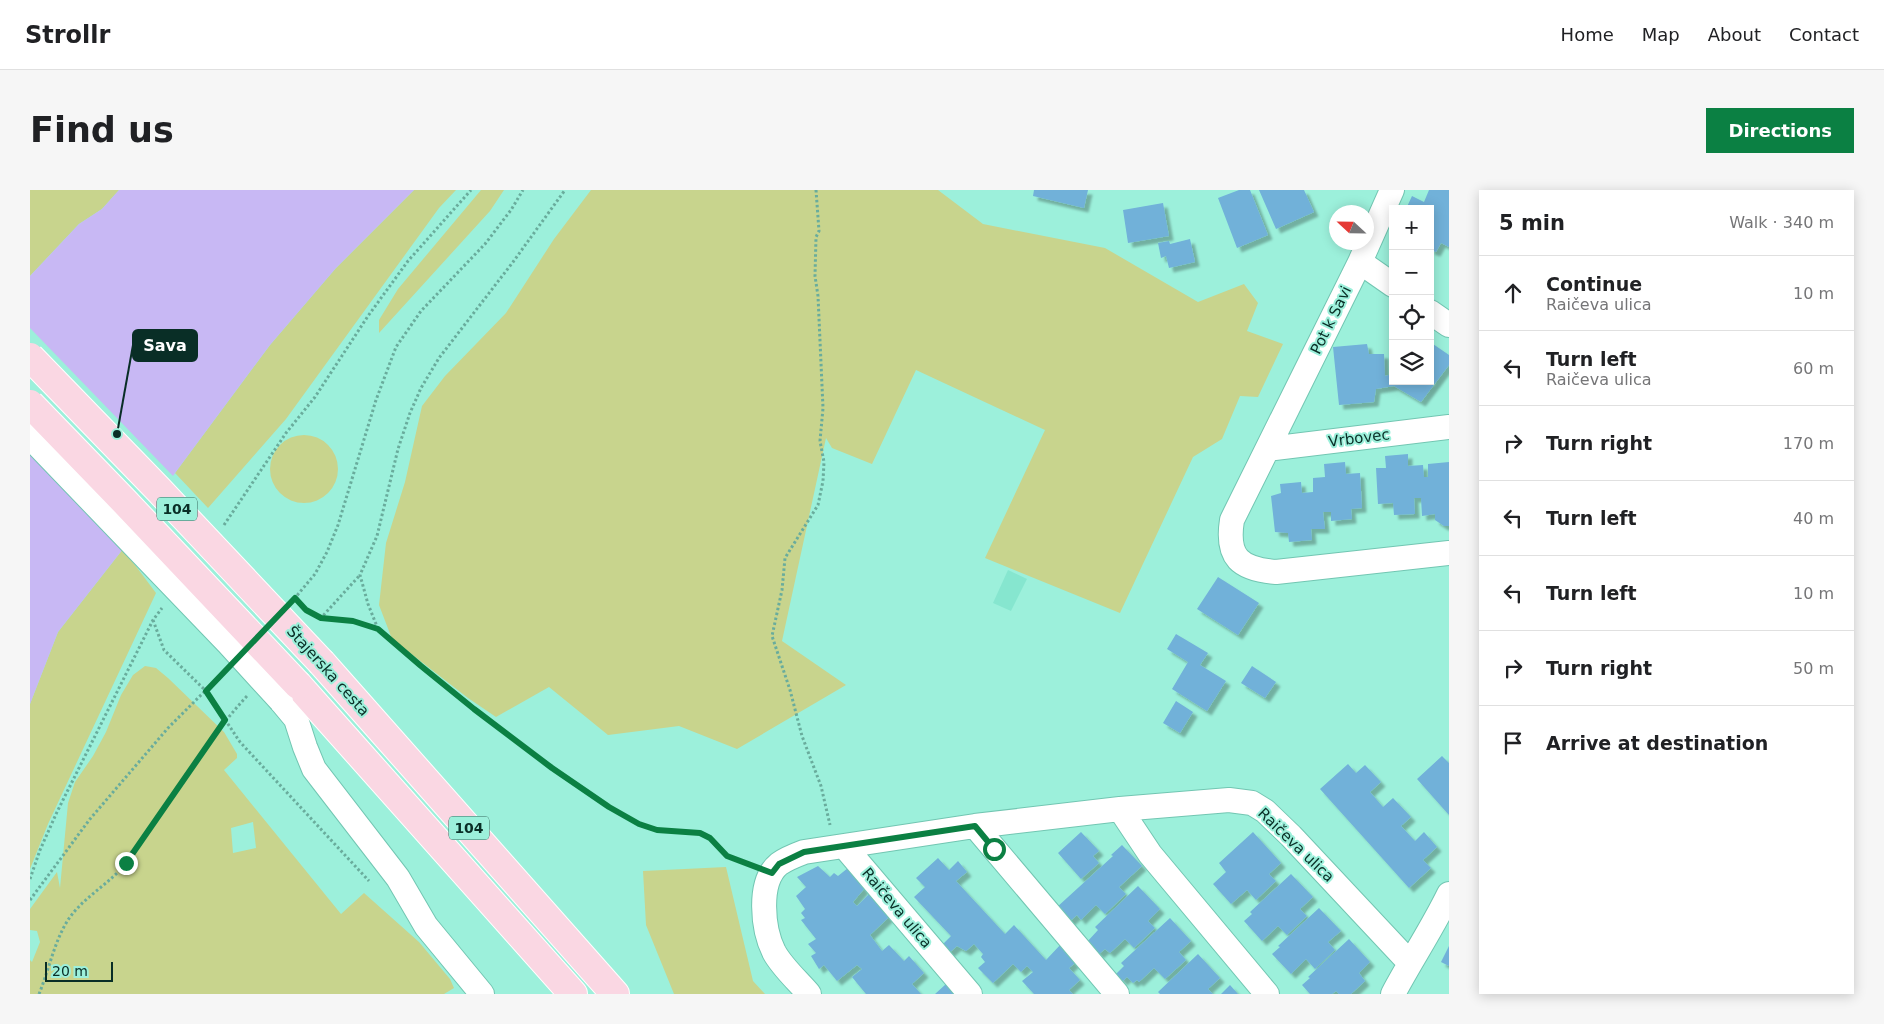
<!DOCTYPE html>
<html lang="en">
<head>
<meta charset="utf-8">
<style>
  body { margin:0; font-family:"DejaVu Sans",sans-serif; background:#f6f6f6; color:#202124 }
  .controls { position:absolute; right:15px; top:15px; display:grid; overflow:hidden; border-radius:0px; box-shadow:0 2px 12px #0003 }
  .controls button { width:45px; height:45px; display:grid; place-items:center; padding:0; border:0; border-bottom:1px solid #e0e0e0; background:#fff; color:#202124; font:25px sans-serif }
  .compass { position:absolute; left:1299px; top:15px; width:45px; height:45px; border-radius:50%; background:#fff; box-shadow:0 2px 12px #0003; rotate:292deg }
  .scale { position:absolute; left:15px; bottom:12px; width:68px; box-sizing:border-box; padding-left:5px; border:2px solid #092e26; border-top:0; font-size:14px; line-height:18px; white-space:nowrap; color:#092e26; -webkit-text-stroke:4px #9cf0db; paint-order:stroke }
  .stop { position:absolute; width:15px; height:15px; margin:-11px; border:4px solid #0b8043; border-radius:50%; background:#fff }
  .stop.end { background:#0b8043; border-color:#fff; box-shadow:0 1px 5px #0008 }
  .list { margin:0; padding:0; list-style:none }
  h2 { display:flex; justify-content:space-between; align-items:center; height:65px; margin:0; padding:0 20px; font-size:21px }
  h2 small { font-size:16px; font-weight:400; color:#757577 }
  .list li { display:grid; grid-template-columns:32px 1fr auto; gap:15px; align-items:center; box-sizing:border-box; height:75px; padding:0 20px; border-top:1px solid #e0e0e0 }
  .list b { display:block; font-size:19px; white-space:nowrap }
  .list p { margin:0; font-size:16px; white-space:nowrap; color:#757577 }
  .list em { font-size:16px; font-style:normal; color:#757577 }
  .icon { flex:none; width:28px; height:28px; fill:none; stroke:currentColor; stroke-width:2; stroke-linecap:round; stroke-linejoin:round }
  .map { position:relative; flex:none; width:1419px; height:804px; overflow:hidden; border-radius:0px }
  header { display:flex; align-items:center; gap:30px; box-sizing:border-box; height:70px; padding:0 25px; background:#fff; border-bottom:1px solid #e0e0e0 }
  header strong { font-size:24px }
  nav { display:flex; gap:28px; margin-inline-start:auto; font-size:18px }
  .intro { display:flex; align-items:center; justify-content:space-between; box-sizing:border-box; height:120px; padding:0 30px }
  h1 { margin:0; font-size:35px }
  .button { padding:12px 22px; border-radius:0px; background:#0b8043; color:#fff; font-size:18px; font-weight:700 }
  main { display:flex; gap:30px; padding:0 30px }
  aside { flex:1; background:#fff; border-radius:0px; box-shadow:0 2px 12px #0003 }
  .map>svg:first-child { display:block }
</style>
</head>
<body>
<header>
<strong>Strollr</strong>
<nav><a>Home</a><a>Map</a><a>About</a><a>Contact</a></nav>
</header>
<div class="intro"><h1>Find us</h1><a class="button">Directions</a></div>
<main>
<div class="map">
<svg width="1419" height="804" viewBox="0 0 1419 804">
  <defs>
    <filter id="shadow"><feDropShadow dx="4.5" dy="4.5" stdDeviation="1" flood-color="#0004"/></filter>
  </defs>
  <rect width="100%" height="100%" fill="#9cf0db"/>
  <path fill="#86e6cf" d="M 978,380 L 997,389 L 981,421 L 963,413 Z"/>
  <path fill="#c8d48d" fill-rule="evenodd" d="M 0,0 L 89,0 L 72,19 L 49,34 L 0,86 Z
    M 384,0 L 426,0 L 409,18 L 256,229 L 178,318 L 145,283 L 240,155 L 306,78 Z
    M 451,0 L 474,0 L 460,21 L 349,143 L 349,130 L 368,99 Z
    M 561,0 L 908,0 L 953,34 L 1075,58 L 1168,112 L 1214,94 L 1228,113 L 1217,141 L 1253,154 L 1228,207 L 1210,206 L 1192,249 L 1163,267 L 1090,423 L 955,368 L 1015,240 L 886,180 L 842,274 L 802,258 L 796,248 L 752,451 L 816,495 L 707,559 L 649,536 L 578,545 L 519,497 L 466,527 L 438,508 L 362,449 L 349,415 L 356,353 L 375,292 L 392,216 L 415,186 L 476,123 L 524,49 Z
    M240 279a34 34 0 1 1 68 0a34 34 0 1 1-68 0Z
    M 93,359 L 126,403 L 18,634 L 0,679 L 0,514 L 28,442 Z
    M 115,476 L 126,478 L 138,488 L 194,542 L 207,564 L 207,568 L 194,580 L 311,724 L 334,703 L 389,752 L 420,789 L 424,798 L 414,804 L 0,804 L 0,770 L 2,772 L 10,752 L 7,741 L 0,740 L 0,719 L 27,682 L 30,698 L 38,613 L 45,592 L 63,566 L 76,542 L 91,505 L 103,485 ZM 223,632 L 226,658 L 203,663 L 201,638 Z
    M 696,677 L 723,791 L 735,804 L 644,804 L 616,735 L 613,681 Z"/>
  <path fill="#c8b8f4" d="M 89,0 L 384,0 L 306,78 L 240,155 L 145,283 L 93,359 L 28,442 L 0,514 L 0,86 L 49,34 L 72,19 Z"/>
  <path fill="#9cf0db" d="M 0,138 L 145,288 L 97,357 L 0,257 Z"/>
  <path fill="#71b1d9" filter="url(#shadow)" d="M 1004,0 L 1058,0 L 1054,18 L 1003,6 Z
    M 1209,0 L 1220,0 L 1238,45 L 1207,58 L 1188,8 Z
    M 1229,0 L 1274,0 L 1284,22 L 1246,39 Z
    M 1399,0 L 1419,0 L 1419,57 L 1411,53 L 1406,62 L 1400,60 L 1400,19 L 1376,19 L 1382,6 L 1394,12 Z
    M 1133,13 L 1139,46 L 1098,53 L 1093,20 Z
    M 1160,49 L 1165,72 L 1139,78 L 1136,66 L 1131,68 L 1128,53 L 1139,51 L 1140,54 Z
    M 1400,152 L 1419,165 L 1419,175 L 1391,212 L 1364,196 L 1346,199 L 1344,212 L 1309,215 L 1303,157 L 1337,154 L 1339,164 L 1354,164 L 1355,186 L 1363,184 L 1363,191 L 1400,191 Z
    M 1378,264 L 1378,276 L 1393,275 L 1394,287 L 1398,287 L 1398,274 L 1419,272 L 1419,336 L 1414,336 L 1405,330 L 1405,324 L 1392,326 L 1391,308 L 1384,308 L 1385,324 L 1364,325 L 1363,313 L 1348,314 L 1346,278 L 1356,278 L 1355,266 Z
    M 1315,272 L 1316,284 L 1330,283 L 1332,318 L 1321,319 L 1322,329 L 1301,331 L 1301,322 L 1293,322 L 1295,339 L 1281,339 L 1282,350 L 1259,352 L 1258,343 L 1245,342 L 1241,306 L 1251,303 L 1250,294 L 1271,292 L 1272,303 L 1283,302 L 1283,288 L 1295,287 L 1294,274 Z
    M 1188,387 L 1229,413 L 1208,445 L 1167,419 Z
    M 1146,444 L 1178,463 L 1170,475 L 1196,491 L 1177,521 L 1142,499 L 1158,472 L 1137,459 Z
    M 1222,476 L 1246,492 L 1235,508 L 1211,493 Z
    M 1146,511 L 1163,522 L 1150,543 L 1133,533 Z
    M 1412,566 L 1419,573 L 1419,625 L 1387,589 Z
    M 1318,574 L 1326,583 L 1335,575 L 1351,592 L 1340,602 L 1353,617 L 1363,608 L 1381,627 L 1371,636 L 1385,651 L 1394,642 L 1407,657 L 1393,670 L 1401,678 L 1379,698 L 1290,599 Z
    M 1051,642 L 1069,661 L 1063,666 L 1069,673 L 1051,689 L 1028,663 Z
    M 1223,642 L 1251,673 L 1239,684 L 1246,691 L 1226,710 L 1217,700 L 1201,714 L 1183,694 L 1196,682 L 1189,673 Z
    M 1092,655 L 1112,676 L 1089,697 L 1096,704 L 1075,724 L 1066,715 L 1051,730 L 1047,725 L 1039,732 L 1026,718 L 1083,666 L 1081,665 Z
    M 908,668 L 919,680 L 928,671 L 937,682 L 926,691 L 975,744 L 984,735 L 1016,770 L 1032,753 L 1042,764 L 1039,767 L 1045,773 L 1039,778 L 1050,790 L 1039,800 L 1043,804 L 1004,804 L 992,791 L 1003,782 L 997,776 L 991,782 L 983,774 L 963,793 L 948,778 L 955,772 L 951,767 L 953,764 L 944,754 L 936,761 L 927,756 L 919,763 L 912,755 L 921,746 L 884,707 L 895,697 L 886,688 Z
    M 788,676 L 800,687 L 804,683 L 808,686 L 818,678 L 834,699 L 823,712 L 827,716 L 839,704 L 859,727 L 840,745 L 852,761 L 859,755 L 874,771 L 879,766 L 894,783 L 882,794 L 891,804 L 836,804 L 822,787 L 832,779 L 827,775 L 807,791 L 794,775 L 789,779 L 781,766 L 786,763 L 778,754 L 786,749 L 771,730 L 775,728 L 771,723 L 775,719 L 766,706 L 776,697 L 767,687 Z
    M 1261,684 L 1283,707 L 1270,719 L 1277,726 L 1257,745 L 1248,736 L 1232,751 L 1214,731 L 1222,724 L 1220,722 Z
    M 1108,696 L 1130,719 L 1118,731 L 1125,738 L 1104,758 L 1095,749 L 1080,763 L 1075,759 L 1069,764 L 1057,752 L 1068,740 L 1065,737 Z
    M 1289,718 L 1311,741 L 1298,752 L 1305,760 L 1285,779 L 1276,769 L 1261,784 L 1242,764 L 1250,757 L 1248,756 Z
    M 1140,728 L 1161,751 L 1149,762 L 1156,770 L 1135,789 L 1124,778 L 1109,792 L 1107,790 L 1103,793 L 1097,787 L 1093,791 L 1086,784 L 1094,776 L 1091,773 Z
    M 1319,749 L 1340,772 L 1329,783 L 1335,791 L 1321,804 L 1309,804 L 1306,801 L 1302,804 L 1280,804 L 1272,795 L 1280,788 L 1278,787 Z
    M 1419,756 L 1419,776 L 1411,772 Z
    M 1168,764 L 1190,788 L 1178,799 L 1183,804 L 1130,804 L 1128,802 Z
    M 916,794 L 927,804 L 905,804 Z
    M 1200,795 L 1208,804 L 1191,804 Z"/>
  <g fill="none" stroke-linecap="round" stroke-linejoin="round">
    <g stroke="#72c6b2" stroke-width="26">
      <path id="minor" d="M 1362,0 L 1330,72 L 1202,330 C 1196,368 1210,379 1246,382 L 1419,363
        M 1330,72 L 1363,95
        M 1400,122 L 1419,135
        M 1238,259 L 1419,237
        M 251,511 L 266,529 L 275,557 L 284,579 L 368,688 L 396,736 L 452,804
        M 1090,619 L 1120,664 L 1237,804
        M 945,636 L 1087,804
        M 814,656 L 940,804
        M 779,804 C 768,791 752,777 744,762 C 733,740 727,692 749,674 C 756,669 766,665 774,662 L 945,636 L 1090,619 L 1199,610 L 1222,613 L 1235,621 L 1261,646 L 1379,772
        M 1363,804 C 1381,770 1402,739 1419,704"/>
    </g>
    <g stroke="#fff" stroke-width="30">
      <path id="primary" d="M 292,473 L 585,804
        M 268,495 L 543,804"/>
    </g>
    <path stroke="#69ac9c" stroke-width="3" stroke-dasharray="2.5 2.5" stroke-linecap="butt" d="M 786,0 L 789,41 L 786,47 L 785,86 L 788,106 L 793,218 L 790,251 L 794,272 L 793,291 L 788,315 L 755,368 L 752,400 L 742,446 L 760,500 L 772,546 L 791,596 L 800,635
      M 194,335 L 256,243 L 285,207 L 338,126 L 378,71 L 441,0
      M 264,409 L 285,384 L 297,362 L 308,335 L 346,210 L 366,157 L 391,121 L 455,54 L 481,20 L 493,0
      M 280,422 L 291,428 L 323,431 L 348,439 L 391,476 L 444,519 L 522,578 L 579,617 L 609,634 L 627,640 L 670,643 L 680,648 L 697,666 L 721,675
      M 290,429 L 330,385
      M 123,430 L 134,460 L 176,501 L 210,552 L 339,691
      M 348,439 L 338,414 L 330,385 L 347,346 L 368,259 L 380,223 L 391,198 L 409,168 L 483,72 L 535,0
      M 0,689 L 10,660 L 27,622 L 123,430 L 132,418
      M 0,710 L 60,629 L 138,538 L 194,482
      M 9,804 C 19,780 24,752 38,730 C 53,707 80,694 97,672 C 138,617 170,557 217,506"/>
    <use href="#minor" stroke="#fff" stroke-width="24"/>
    <use href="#primary" stroke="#fad7e3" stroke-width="28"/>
    <g stroke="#72c6b2" stroke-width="26" stroke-linecap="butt">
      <path id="minor-bridge" d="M 0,247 L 198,453 L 251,511"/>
    </g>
    <g stroke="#fff" stroke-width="30" stroke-linecap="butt">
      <path id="primary-bridge" d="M 0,167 L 128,299 L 292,473
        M 0,214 L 93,310 L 268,495"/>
    </g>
    <use href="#minor-bridge" stroke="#fff" stroke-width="24"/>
    <use href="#primary-bridge" stroke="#fad7e3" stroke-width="28"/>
  </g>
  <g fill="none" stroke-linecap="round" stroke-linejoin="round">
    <path stroke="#0b8043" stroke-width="6" d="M 96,673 L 195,530 L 176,501 L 265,408 L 276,420 L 291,428 L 323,431 L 348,439 L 391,476 L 444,519 L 522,578 L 579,617 L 609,634 L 627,640 L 670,643 L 680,648 L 697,666 L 742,683 L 749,674 L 774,662 L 945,636 L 964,659"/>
  </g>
  <g text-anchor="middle" stroke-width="4" stroke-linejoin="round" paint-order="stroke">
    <g fill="#9cf0db" stroke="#35685c" stroke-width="1">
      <rect x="127" y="307.5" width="40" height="23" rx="4"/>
      <rect x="419" y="626.5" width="40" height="23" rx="4"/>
    </g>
    <g font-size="14" font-weight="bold" fill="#092e26">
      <text x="147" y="324">104</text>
      <text x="439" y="643">104</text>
    </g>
    <g font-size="15" fill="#092e26" stroke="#9cf0db">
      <text transform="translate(1301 130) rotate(-64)" y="5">Pot k Savi</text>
      <text transform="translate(1329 248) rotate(-7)" y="5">Vrbovec</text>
      <text transform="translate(298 481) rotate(48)" y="5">Štajerska cesta</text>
      <text transform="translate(1266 655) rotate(44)" y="5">Raičeva ulica</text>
      <text transform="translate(867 718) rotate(50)" y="5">Raičeva ulica</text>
    </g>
  </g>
  <path fill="none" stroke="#092e26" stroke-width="2" d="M87 244L103 155"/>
  <circle fill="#092e26" stroke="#9cf0db" stroke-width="2" cx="87" cy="244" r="5"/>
  <rect fill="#092e26" stroke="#092e26" stroke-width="2" x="103" y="140" width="64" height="31" rx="5"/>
  <g font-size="16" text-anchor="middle" font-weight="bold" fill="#fff">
    <text x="135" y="161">Sava</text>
  </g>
</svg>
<div class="controls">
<button>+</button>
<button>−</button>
<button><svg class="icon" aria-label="locate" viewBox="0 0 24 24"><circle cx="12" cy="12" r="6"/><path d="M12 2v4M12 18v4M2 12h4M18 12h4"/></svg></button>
<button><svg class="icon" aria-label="layers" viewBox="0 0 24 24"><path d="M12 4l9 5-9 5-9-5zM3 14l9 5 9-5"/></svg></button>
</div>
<svg class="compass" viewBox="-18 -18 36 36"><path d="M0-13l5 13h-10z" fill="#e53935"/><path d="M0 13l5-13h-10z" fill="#757577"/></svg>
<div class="scale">20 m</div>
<div class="stop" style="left:964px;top:659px"></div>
<div class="stop end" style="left:96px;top:673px"></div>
</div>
<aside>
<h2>5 min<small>Walk · 340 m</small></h2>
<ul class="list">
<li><svg class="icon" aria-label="ahead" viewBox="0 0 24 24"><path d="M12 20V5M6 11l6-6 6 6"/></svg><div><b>Continue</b><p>Raičeva ulica</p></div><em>10 m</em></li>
<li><svg class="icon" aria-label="left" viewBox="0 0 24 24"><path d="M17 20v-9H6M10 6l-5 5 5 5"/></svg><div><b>Turn left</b><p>Raičeva ulica</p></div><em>60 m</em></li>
<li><svg class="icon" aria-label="right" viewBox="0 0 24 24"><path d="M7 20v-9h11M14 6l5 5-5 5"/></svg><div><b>Turn right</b></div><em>170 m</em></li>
<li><svg class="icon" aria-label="left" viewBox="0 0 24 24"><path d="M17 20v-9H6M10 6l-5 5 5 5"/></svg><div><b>Turn left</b></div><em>40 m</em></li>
<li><svg class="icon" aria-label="left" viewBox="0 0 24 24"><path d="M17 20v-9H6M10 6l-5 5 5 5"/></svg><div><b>Turn left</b></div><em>10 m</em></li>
<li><svg class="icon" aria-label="right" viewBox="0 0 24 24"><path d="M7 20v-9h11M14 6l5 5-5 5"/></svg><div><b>Turn right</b></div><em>50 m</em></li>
<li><svg class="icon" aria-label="arrive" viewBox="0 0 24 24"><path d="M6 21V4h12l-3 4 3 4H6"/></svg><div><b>Arrive at destination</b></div></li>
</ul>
</aside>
</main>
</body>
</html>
